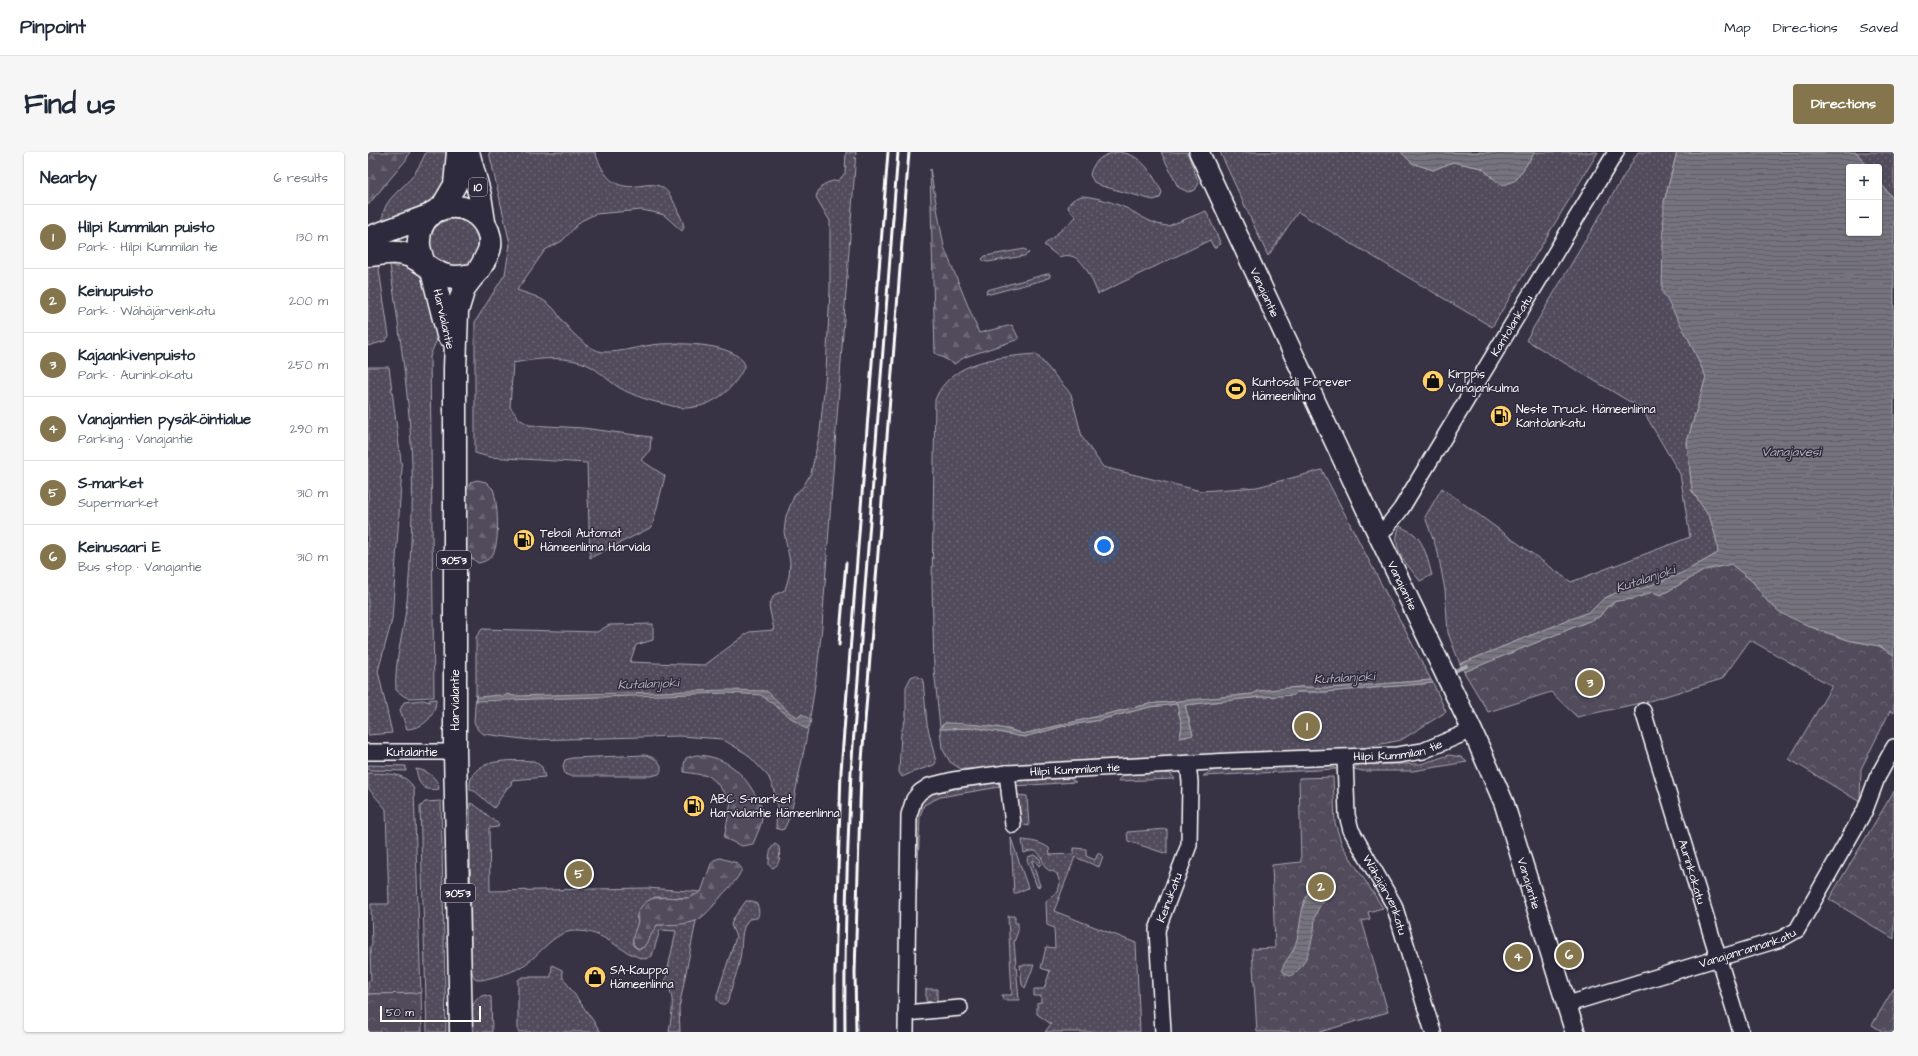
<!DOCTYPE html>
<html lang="en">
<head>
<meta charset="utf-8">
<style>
  body { margin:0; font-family:"Architects Daughter",sans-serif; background:#f6f6f7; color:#1f2937 }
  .controls { position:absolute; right:12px; top:12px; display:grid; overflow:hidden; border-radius:4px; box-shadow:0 1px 3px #0004 }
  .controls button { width:36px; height:36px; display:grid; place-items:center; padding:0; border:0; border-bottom:1px solid #e0e1e3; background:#fff; color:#1f2937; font:20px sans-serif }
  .scale { position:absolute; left:12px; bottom:10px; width:101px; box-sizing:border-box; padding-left:4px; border:2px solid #fff; border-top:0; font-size:11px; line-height:14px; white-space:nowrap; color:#fff; -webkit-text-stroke:3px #2f2a3d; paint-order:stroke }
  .you { position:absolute; left:736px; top:394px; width:14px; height:14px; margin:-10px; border:3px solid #fff; border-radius:50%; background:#1a73e8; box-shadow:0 0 0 6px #1a73e833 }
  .badge { display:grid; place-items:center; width:26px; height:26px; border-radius:50%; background:#84754c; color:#fff; font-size:13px; font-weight:700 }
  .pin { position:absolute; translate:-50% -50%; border:2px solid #fff; box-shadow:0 1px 4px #0006 }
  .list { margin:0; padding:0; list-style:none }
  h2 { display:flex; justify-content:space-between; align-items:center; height:52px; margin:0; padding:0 16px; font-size:17px }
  h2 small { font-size:13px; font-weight:400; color:#747a83 }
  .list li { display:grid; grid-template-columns:26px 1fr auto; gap:12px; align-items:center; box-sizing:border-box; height:64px; padding:0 16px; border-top:1px solid #e0e1e3 }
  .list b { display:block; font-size:15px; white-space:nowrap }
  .list p { margin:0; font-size:13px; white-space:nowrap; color:#747a83 }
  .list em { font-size:13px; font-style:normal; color:#747a83 }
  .map { position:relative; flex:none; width:1526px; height:880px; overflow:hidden; border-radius:4px }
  header { display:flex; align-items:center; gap:24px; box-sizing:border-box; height:56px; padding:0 20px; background:#fff; border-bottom:1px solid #e0e1e3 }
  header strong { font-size:19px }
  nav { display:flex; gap:22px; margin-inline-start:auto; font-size:14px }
  .intro { display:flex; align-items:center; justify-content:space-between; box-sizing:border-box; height:96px; padding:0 24px }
  h1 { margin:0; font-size:28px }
  .button { padding:10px 18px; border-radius:4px; background:#84754c; color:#fff; font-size:14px; font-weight:700 }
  main { display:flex; gap:24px; padding:0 24px }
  aside { flex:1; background:#fff; border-radius:4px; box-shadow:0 1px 3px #0004 }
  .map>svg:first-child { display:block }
</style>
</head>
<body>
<header>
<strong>Pinpoint</strong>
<nav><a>Map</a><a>Directions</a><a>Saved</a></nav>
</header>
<div class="intro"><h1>Find us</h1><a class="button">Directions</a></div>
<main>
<aside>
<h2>Nearby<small>6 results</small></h2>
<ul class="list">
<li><span class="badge">1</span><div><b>Hilpi Kummilan puisto</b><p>Park · Hilpi Kummilan tie</p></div><em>130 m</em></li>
<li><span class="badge">2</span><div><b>Keinupuisto</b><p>Park · Wähäjärvenkatu</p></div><em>200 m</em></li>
<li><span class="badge">3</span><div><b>Kajaankivenpuisto</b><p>Park · Aurinkokatu</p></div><em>250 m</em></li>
<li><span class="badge">4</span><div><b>Vanajantien pysäköintialue</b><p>Parking · Vanajantie</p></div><em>290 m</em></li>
<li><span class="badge">5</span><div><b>S-market</b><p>Supermarket</p></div><em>310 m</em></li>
<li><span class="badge">6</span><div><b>Keinusaari E</b><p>Bus stop · Vanajantie</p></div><em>310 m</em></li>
</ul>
</aside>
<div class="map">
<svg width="1526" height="880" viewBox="0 0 1526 880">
  <defs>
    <pattern id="grass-dots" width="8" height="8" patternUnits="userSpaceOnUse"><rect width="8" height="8" fill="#514c5c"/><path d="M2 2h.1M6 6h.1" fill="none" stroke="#6b6774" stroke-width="1.8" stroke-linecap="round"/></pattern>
    <pattern id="forest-firs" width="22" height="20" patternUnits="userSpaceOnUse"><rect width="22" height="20" fill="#514c5c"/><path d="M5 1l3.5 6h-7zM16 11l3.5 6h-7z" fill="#6b6774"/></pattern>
    <pattern id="park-crowns" width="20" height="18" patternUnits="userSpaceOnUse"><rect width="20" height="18" fill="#514c5c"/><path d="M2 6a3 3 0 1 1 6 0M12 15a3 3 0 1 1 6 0" fill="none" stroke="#6b6774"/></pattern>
    <pattern id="water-rules" width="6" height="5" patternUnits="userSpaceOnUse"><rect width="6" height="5" fill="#76737f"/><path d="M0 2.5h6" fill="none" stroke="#5f5e63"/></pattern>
  </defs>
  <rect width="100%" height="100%" fill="#373345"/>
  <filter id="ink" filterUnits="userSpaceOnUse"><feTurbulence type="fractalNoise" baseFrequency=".025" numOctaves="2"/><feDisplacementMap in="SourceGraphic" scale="8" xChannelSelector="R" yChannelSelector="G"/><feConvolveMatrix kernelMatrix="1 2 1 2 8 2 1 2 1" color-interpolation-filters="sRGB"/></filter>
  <g filter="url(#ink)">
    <path fill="url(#grass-dots)" stroke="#a8a6ae" d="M 58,0 L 78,0 C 78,10 79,21 76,32 C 70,56 35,63 15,71 C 12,50 32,39 44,25 C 50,17 54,9 58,0 Z
      M 121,0 L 227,0 C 231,11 236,24 246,30 C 270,45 292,14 308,55 C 311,62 315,68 316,75 L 314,79 L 296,63 L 289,61 L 274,58 L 227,62 L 213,69 L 194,89 L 177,98 L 149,138 C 163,143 174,145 184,155 C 189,159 192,167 197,172 C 206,183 221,198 235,200 C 254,201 274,193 293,192 C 314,191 368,191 377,213 C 366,238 344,256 316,256 C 308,256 300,252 292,251 C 279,248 264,243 252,236 C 238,228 228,214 212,210 C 191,204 166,207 145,211 L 142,255 L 151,267 L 161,273 L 215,276 L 283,285 L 282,298 L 273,308 L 297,324 L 284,375 L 222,406 L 219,311 L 121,305 L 107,301 L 107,170 L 137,122 L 142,92 Z
      M 478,0 L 488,0 L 454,474 C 449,524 442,572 431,622 C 427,640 425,661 416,677 L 413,678 L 408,676 L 409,652 L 405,635 L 400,624 L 379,602 L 354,587 L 312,584 L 162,588 L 116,582 L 110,578 L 106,570 L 108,540 L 108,485 L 114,477 L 229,480 L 241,473 L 285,472 L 285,488 L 268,493 L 262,510 L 337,513 L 381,480 L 406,478 L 401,454 L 406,443 L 417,438 L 421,424 L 422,410 L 416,380 L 418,364 L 427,342 L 435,335 L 443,321 L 452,280 L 458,219 L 462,138 L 462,69 L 448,45 C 452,32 458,30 471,28 L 477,21 Z
      M 750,0 C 774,2 783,20 794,40 L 792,46 L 785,48 L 734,34 L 726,30 L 722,23 C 725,8 736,2 750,0 Z
      M 793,0 L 819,0 L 831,31 L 827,38 L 820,40 L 810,35 Z
      M 852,0 L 1033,0 L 1044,11 L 1065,18 L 1085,10 L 1114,16 L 1124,26 L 1148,28 L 1167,0 L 1230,0 L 1124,175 L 930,60 L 900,104 Z
      M 1270,0 L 1309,0 L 1296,50 L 1321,188 L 1338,225 L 1319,290 L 1324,339 L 1342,366 L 1348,386 L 1350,401 L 1314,421 L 1273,437 L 1254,438 L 1235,447 L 1223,459 L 1092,512 L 1080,481 L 1077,438 L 1070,401 L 1057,365 L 1074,336 L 1203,430 L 1322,385 L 1312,322 L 1274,257 L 1158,188 Z
      M 1488,0 L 1526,0 L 1526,48 L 1511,29 L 1511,15 L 1500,15 Z
      M 714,44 C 729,45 747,51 760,57 C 773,64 785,73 800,74 L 838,59 L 853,92 L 846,96 L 842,88 L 730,142 C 722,124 714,97 691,105 L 676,93 L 708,65 L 700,56 C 701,48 708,46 714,44 Z
      M62 91a24 24 0 1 1 48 0a24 24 0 1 1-48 0Z
      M 657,97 L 661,101 L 656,104 L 620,110 L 616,109 L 614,107 L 617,104 Z
      M 10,111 L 21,184 L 17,189 L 0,194 L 0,112 Z
      M 23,112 L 29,116 L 29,112 C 53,114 61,137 67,158 C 68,164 71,170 72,176 C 72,184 64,197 62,205 L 66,545 L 40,546 L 36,544 L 28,538 C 26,511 35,483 38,457 C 42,425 43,392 44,360 C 47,277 33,194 22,113 Z
      M 679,122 L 682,122 L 682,125 L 675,128 L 622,142 L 618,141 L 619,138 Z
      M 668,202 L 703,242 L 714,285 L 735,315 L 833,339 L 889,335 L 954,318 L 1063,528 L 963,536 L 932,535 L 889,539 L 885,542 L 781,552 L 655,582 L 641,577 L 577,571 L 572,575 L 566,517 L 564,432 L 567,248 C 582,208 632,205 668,202 Z
      M 0,215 L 21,215 L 34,317 L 24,468 L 10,519 L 24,581 L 0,583 Z
      M 1032,374 C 1036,377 1042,379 1046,382 C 1057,391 1060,410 1064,423 L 1052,429 C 1040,413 1021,396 1032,374 Z
      M 548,523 L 555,528 L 559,572 L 568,610 L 566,613 L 545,620 L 534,625 L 531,620 L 533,581 L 538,565 L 538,535 L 543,525 Z
      M 1065,531 L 1078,560 L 1033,588 L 990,597 L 643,616 L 593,617 L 582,610 L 574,596 L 572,577 L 609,576 L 656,585 L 696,574 L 727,569 L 782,555 L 809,552 L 814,574 L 812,586 L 825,583 L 817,553 L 893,545 L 926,543 L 929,540 L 957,540 Z
      M 68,547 C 68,564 56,576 39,577 L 32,558 L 36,550 L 55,548 L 62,550 L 61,548 Z
      M 277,603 C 286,605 298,612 291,622 L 283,624 L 202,624 L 197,622 L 195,614 L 197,608 L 204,606 Z
      M 1081,603 L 1093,605 L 1099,610 L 1045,619 L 994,619 L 986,617 L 988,614 L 992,612 L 1053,612 Z
      M 166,609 L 174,615 L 177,625 L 144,628 L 143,633 L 139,636 L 126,656 L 108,640 L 102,637 C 99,605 145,608 166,609 Z
      M 0,613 L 38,614 L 38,619 L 0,618 Z
      M 962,613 L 968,617 L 835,624 L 846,618 L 852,617 Z
      M 48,617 C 59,618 70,626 71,637 C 54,640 51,632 48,617 Z
      M 0,621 C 16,622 40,619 46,638 L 53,841 L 0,842 L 0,829 L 3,829 L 2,794 L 4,794 L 3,752 L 21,752 L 18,657 L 0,636 Z
      M 797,621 L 803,622 L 807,627 L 750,629 L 754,623 Z
      M 701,626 L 708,630 L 647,634 L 647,629 Z
      M 630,630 L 631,635 L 572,645 L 556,653 L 552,664 L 549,738 L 543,734 L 548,651 L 562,641 Z
      M 648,643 L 659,644 L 661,674 L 652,672 Z
      M 73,649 L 78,880 L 59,880 L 52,655 L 57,650 Z
      M 102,651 C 110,653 122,667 131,672 L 130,675 L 121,676 L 122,739 L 279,736 L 334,740 L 321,746 L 286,745 L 268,765 L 270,769 L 264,792 L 268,796 L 273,797 L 289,773 L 318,771 L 328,769 L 311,856 L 312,880 L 301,880 C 303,863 309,844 297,830 L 308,779 L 292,778 L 284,804 L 277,807 C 250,801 239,778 206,779 C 185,780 172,803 156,813 C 146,820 133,823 122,826 C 117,827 111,830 107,826 C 102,820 103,812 103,805 Z
      M 799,677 L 799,702 L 760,689 L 759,680 Z
      M 643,686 L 660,736 L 646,742 Z
      M 654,688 C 664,689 672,690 681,696 L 682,703 L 706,702 L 706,696 L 718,697 L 718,704 L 727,708 L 730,701 L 735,704 L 731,715 L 707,705 L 686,759 L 768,791 L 772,880 L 677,880 L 683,872 L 669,862 L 669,851 L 673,850 L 673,844 L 666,844 L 666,837 L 676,837 L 682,819 L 673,816 L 678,795 L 687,796 L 686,776 L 679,773 L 678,749 L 690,740 L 692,731 L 689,722 C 686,719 680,719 678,716 C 672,706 674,694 656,701 Z
      M 407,692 L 411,695 C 412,703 413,712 405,716 L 401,713 C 401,706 401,696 407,692 Z
      M 666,703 L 672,707 L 673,712 L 671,714 L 666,708 L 664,709 L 672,734 L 669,735 L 659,708 L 660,705 Z
      M 378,749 L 384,749 L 388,751 C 391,755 392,762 389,766 L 381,767 C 371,778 375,793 372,806 C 370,821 363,834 360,849 L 357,852 L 353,852 L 349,848 L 349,843 L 368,785 L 363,773 L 365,767 Z
      M 640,764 L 647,764 L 647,771 L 650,771 L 650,779 L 646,790 L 651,848 L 635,848 L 634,843 L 644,843 Z
      M 184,813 L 194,818 L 195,826 L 233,880 L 150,880 L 150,828 L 154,825 L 183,825 Z
      M 652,813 L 666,813 L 657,836 L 654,833 Z
      M 558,837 L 569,837 L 569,849 L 567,851 L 558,849 Z
      M 117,843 L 123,845 L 124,880 L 104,880 C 104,866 100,847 117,843 Z"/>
    <path fill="url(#forest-firs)" stroke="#a8a6ae" d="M 0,0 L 42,0 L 38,8 L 0,53 Z
      M 562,17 L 576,95 L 611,181 L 644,173 L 651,187 L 597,205 L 586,212 L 567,201 Z
      M 109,328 L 118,330 L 125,337 C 130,351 132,390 125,402 C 121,408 116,410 110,411 L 97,401 L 97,341 L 103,330 Z
      M 328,603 C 355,604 372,617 385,639 C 390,647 395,656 394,666 C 393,675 388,684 385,692 L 374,694 L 356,686 L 363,650 L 348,630 L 341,624 L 316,620 L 316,612 L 318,606 Z
      M 352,706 L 369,711 L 374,717 C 370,727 362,735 355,742 C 330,773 329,772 289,773 L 276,795 L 271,797 C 259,791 268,779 270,769 C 268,764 269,761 273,755 C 284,740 303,747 319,746 C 324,745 329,742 333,740 L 343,712 L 346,708 Z"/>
    <path fill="url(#park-crowns)" stroke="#a8a6ae" d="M 1363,412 L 1385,430 L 1400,450 L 1443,475 L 1480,488 L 1511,494 L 1526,503 L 1526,561 L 1522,559 L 1493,617 L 1492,650 L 1421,607 L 1464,534 L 1382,488 L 1354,527 L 1281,549 L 1209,565 L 1183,540 L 1120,560 L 1096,520 L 1231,465 L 1239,455 L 1248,449 L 1266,447 L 1284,440 L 1293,443 L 1337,418 Z
      M 965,625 L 967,671 L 974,693 L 1015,756 L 1000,760 L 1002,767 L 994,769 L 1020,860 L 952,880 L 889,880 L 884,797 L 907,796 L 904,713 L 933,710 L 931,626 Z
      M 1526,639 L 1526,787 L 1461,747 Z
      M 1526,836 L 1526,880 L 1515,880 L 1504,873 Z
      M 53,841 L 54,880 L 0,880 L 0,842 Z"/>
    <path fill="url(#water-rules)" stroke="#adabb2" d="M 1033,0 L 1167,0 L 1148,28 L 1134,34 L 1114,16 L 1085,10 L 1065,18 L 1044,11 Z
      M 1309,0 L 1488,0 L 1500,15 L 1481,15 L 1481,81 L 1511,81 L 1511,29 L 1526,48 L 1526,503 L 1511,494 L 1480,488 L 1443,475 L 1413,461 L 1400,450 L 1385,430 L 1363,412 L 1337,418 L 1293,443 L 1284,440 L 1265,447 L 1248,449 L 1239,455 L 1231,465 L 1096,520 L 1092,512 L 1223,459 L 1235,447 L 1254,438 L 1273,437 L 1314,421 L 1350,401 L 1348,386 L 1342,366 L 1324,339 L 1319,290 L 1338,225 L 1321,188 L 1294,139 L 1296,50 Z
      M 1063,528 L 1065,531 L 957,540 L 929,540 L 926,543 L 893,545 L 817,553 L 825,583 L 812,586 L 814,574 L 809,552 L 782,555 L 727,569 L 696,574 L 656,585 L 609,576 L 572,577 L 572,576 L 577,571 C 604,572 630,573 655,582 L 781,552 L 885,542 L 889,539 L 932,535 L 963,536 Z
      M 359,538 L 399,539 L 422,561 L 430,565 L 434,562 L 443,568 L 441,575 L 438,577 L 435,575 L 393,543 L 359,541 L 108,549 L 108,543 L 111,545 L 131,543 L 135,545 L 139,542 L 146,544 Z
      M 955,724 L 962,726 C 966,737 952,750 948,762 C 946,767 947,773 946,778 C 943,793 938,817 922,824 L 917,822 L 914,818 C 916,809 923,804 926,796 C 936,772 929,740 955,724 Z"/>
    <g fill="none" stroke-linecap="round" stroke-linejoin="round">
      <path stroke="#adabb2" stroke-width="4" d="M 1082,521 L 1098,514"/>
      <g stroke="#fff" stroke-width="18">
        <g id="minor">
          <path id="s1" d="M 1011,385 L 1033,357 L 1248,0"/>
          <path id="s2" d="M 1275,559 L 1373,880"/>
          <path id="s3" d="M 0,600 L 87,600"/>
          <path id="s4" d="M 977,607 L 979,663 L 983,678 L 1026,753 L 1065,880"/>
          <path d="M 639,621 L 645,673"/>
          <path id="s5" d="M 1200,852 L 1413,787 L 1429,778 L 1497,658 L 1509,626 L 1526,595"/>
          <path d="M 538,861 L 592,856"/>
          <path id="s6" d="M 538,880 L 541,663 L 546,647 L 552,640 L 561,634 L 585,628 L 639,621 L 862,609 L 1029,603 L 1055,599 L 1104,578"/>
          <path id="s7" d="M 795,880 L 789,778 L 821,693 L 822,630 L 820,612"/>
        </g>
      </g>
      <g stroke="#fff" stroke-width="22">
        <g id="tertiary">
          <path id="s8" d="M 831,0 L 1011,385 L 1104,578 L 1136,651 L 1207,880"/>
        </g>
      </g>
      <g stroke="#fff" stroke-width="25">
        <path id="primary" d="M 64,119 L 80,183
          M 93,880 L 87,600 L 87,217 L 89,159 L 96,136 L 106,123"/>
      </g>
      <g stroke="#fff" stroke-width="25">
        <path id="trunk" d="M 100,0 L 112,44 L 116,70
          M 73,57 L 87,33 L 90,0
          M 0,86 L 63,63
          M 0,103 C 14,102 28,98 42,104 C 62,113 71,129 97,124 C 99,124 103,124 106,123 C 112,119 116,109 119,103 C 123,96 123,87 120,79 C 106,43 52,48 51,88 C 50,96 54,105 56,112"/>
      </g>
      <use href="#minor" stroke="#2f2a3d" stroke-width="15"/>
      <use href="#tertiary" stroke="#2f2a3d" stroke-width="19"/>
      <use href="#primary" stroke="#2f2a3d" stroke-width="22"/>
      <use href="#trunk" stroke="#2f2a3d" stroke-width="22"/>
      <path stroke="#fff" stroke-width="3" d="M 471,493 L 478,411
        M 467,880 L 467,820 L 473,619 L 520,0
        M 477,880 C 476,793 479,707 483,620 L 530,0
        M 488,880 L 487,820 L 493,621 L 541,0"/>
    </g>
  </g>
  <defs>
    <g id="shop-disc" transform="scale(1.15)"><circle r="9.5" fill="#ffd166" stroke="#2f2a3d"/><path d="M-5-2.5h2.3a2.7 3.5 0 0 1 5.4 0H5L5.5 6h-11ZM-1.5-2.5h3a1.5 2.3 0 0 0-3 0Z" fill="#111"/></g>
    <g id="stadium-disc" transform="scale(1.15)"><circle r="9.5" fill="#ffd166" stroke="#2f2a3d"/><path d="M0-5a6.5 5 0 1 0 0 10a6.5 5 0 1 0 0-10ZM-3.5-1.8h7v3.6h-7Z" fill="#111"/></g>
    <g id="fuel-disc" transform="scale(1.15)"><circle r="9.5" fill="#ffd166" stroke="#2f2a3d"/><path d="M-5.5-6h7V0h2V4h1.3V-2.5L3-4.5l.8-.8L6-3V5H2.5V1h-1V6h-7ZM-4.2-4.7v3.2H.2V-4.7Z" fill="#111"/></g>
  </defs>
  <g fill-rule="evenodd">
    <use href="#shop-disc" x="1065" y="229"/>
    <use href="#stadium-disc" x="868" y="237"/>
    <use href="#fuel-disc" x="1133" y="264"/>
    <use href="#fuel-disc" x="156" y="388"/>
    <use href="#fuel-disc" x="326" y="654"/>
    <use href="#shop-disc" x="227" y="825"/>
  </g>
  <g text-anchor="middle" stroke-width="3" stroke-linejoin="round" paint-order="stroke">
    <g fill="#2f2a3d" stroke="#c1bfc5" stroke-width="1">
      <rect x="101" y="26" width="18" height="18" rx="3"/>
      <rect x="69" y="399" width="34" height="18" rx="3"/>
      <rect x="73" y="732" width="34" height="18" rx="3"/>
    </g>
    <g font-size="11" font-weight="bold" fill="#fff">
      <text x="110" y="39">10</text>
      <text x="86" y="412">3053</text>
      <text x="90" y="745">3053</text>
    </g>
    <g font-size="12" fill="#fff" stroke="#2f2a3d">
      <text dy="4" stroke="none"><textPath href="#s8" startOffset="155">Vanajantie</textPath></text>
      <text transform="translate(76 167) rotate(77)" y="4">Harvialantie</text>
      <text dy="4" stroke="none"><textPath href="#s1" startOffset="250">Kantolankatu</textPath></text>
      <text dy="4" stroke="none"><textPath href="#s8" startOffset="479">Vanajantie</textPath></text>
      <text transform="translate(87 548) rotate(-90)" y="4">Harvialantie</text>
      <text dy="4" stroke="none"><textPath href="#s6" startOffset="725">Hilpi Kummilan tie</textPath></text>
      <text dy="4" stroke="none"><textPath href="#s3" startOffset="44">Kutalantie</textPath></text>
      <text dy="4" stroke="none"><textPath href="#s6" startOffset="401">Hilpi Kummilan tie</textPath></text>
      <text dy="4" stroke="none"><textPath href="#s2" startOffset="168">Aurinkokatu</textPath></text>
      <text dy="4" stroke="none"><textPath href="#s8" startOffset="803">Vanajantie</textPath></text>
      <text dy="4" stroke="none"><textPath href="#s4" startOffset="145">Wähäjärvenkatu</textPath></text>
      <text dy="4" stroke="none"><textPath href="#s7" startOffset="137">Keinukatu</textPath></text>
      <text dy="4" stroke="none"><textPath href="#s5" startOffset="188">Vanajanrannankatu</textPath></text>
    </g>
    <g font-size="12" fill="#fff" stroke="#2f2a3d" text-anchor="start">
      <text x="1080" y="226">Kirppis<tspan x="1080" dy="14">Vanajankulma</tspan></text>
      <text x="884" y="234">Kuntosali Forever<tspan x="884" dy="14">Hämeenlinna</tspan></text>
      <text x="1148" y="261">Neste Truck Hämeenlinna<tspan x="1148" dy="14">Kantolankatu</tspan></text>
      <text x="172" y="385">Teboil Automat<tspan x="172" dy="14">Hämeenlinna Harviala</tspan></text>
      <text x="342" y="651">ABC S-market<tspan x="342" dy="14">Harvialantie Hämeenlinna</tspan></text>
      <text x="242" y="822">SA-Kauppa<tspan x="242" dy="14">Hämeenlinna</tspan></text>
    </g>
    <g font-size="13" font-style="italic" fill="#b4b2b9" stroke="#2f2a3d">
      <text x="1423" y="304">Vanajavesi</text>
      <text transform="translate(1277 426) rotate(-18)" y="5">Kutalanjoki</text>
      <text transform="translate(976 525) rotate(-3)" y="5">Kutalanjoki</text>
      <text transform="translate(280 531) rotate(-2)" y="5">Kutalanjoki</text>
    </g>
  </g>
</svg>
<div class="controls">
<button>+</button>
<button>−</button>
</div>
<div class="scale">50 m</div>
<div class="you"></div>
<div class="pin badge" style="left:939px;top:574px">1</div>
<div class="pin badge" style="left:953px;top:735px">2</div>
<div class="pin badge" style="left:1222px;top:531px">3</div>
<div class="pin badge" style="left:1150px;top:805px">4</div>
<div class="pin badge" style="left:211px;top:722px">5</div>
<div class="pin badge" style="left:1201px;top:803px">6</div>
</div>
</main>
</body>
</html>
